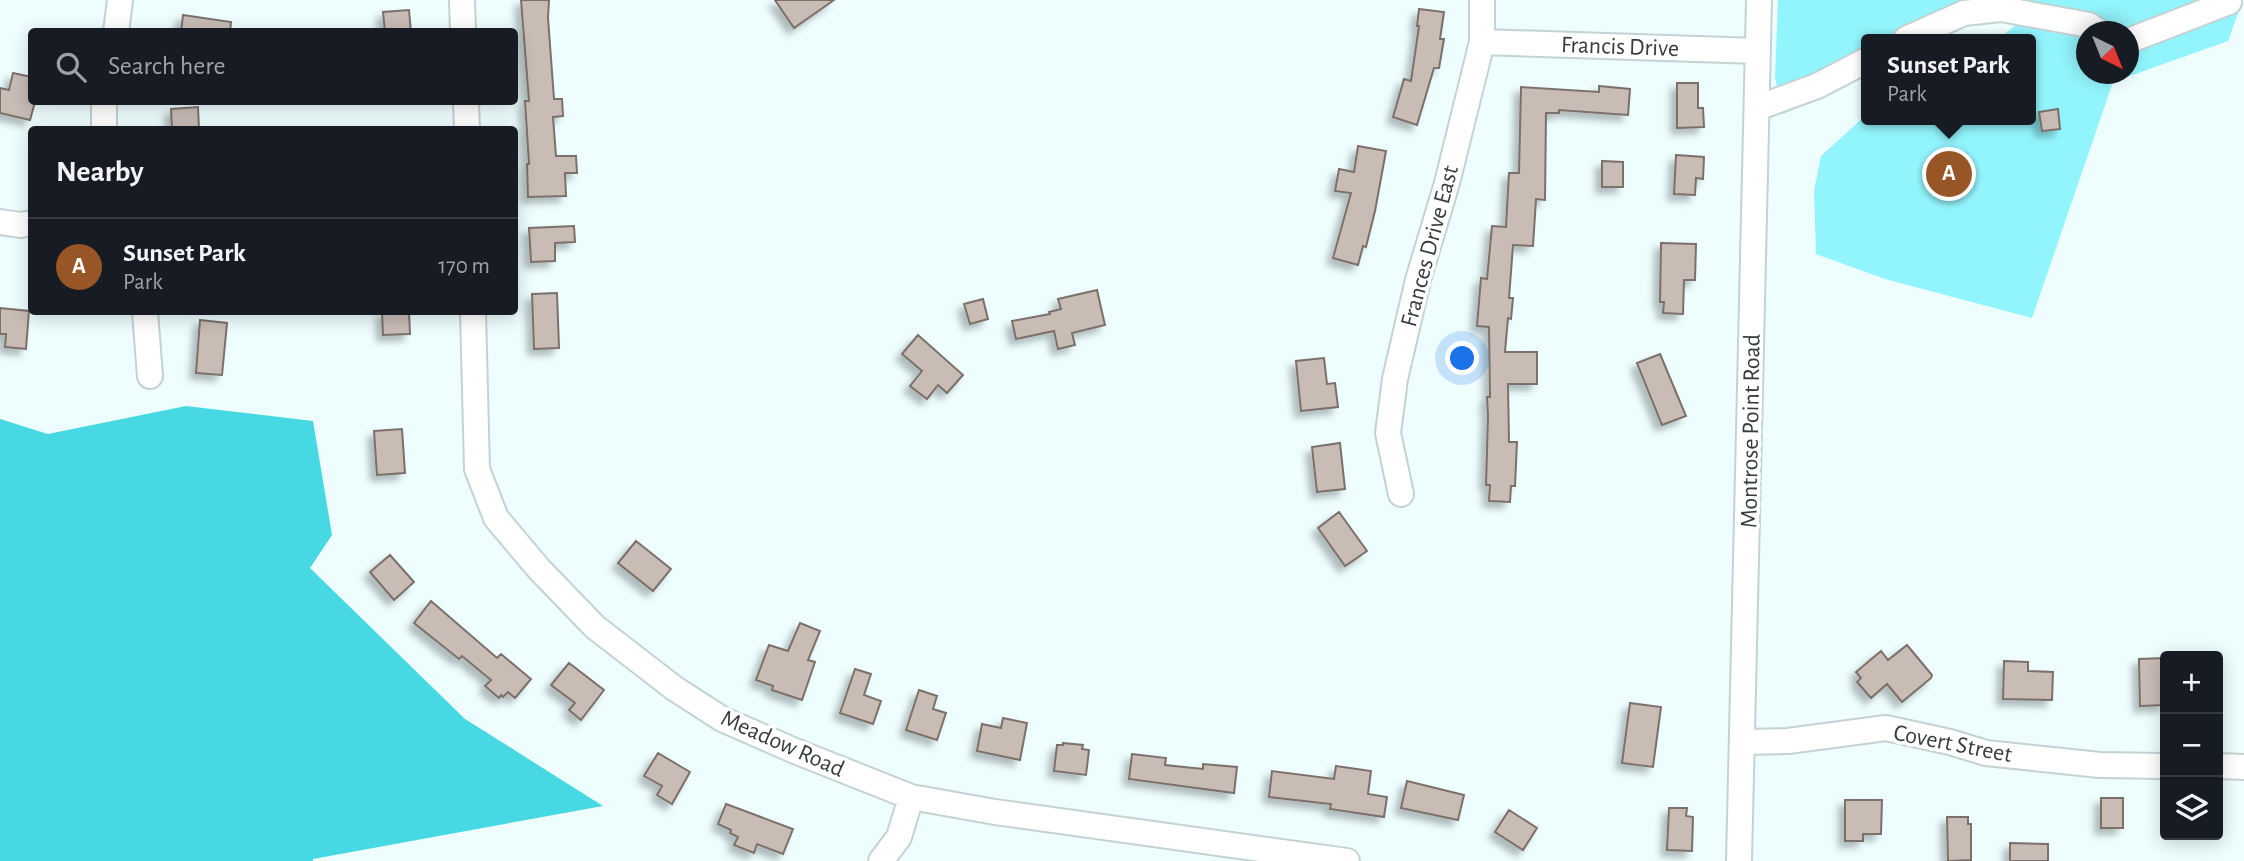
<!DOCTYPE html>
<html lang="en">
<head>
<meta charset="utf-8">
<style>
  body { margin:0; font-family:"Alegreya Sans",sans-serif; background:#20242c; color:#f1f3f6 }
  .controls { position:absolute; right:21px; bottom:21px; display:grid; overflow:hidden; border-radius:7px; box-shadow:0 4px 18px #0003 }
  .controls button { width:63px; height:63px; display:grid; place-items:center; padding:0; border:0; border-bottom:2px solid #363941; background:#171b24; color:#f1f3f6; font:35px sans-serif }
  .compass { position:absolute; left:2076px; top:21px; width:63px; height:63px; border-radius:50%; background:#171b24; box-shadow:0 4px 18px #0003; rotate:137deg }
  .you { position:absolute; left:1463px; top:359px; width:24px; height:24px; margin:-18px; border:5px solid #fff; border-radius:50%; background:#1a73e8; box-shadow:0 0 0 10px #1a73e833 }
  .badge { display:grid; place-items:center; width:46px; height:46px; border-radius:50%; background:#985526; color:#fff; font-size:23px; font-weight:700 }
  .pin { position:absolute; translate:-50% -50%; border:4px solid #fff; box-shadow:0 2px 7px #0006 }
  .popup { position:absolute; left:1861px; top:34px; width:175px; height:91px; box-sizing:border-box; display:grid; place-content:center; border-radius:7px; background:#171b24; filter:drop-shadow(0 2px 5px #0005); font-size:23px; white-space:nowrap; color:#9ea1a6 }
  .popup b { font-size:26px; color:#f1f3f6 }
  .popup::after { content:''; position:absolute; left:50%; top:100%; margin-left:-14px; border:14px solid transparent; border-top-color:#171b24 }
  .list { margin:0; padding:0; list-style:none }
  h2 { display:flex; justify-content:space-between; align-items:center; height:91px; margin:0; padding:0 28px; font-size:30px }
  h2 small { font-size:23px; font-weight:400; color:#9ea1a6 }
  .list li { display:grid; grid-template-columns:46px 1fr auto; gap:21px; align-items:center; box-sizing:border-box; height:98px; padding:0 28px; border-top:2px solid #363941 }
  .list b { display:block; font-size:26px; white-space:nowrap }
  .list p { margin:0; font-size:23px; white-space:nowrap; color:#9ea1a6 }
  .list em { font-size:23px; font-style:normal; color:#9ea1a6 }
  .icon { flex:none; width:38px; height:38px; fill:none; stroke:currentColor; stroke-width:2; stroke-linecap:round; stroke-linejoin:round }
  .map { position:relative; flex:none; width:2244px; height:861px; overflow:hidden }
  .search { position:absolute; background:#171b24; box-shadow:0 4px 18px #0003; left:28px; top:28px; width:490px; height:77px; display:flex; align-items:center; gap:18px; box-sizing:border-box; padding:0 24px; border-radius:7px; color:#9ea1a6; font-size:26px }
  .panel { position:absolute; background:#171b24; box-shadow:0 4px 18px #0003; left:28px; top:126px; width:490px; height:189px; border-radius:7px }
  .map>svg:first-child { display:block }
</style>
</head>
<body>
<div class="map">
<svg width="2244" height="861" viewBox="0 0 2244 861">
  <defs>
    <filter id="shadow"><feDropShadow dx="-6" dy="6" stdDeviation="3.5" flood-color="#0004"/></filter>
  </defs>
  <rect width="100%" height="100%" fill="#eefeff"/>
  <path fill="#92f4fc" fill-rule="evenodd" d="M 1778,0 L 2240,0 L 2241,5 L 2228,41 L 2113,82 L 2032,318 L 1885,279 L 1816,254 L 1814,191 L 1821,156 L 1867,114 L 1867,120 L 2031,120 L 2031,39 L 1998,39 L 2020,22 L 1995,15 L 1935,39 L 1867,39 L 1867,73 L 1783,114 L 1775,77 ZM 2086,32 L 2128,32 L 2128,74 L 2086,74 Z"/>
  <path fill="#46d8e3" d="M 186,406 L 313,421 L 332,535 L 310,568 L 465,719 L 603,806 L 313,859 L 313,861 L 0,861 L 0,419 L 48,434 Z"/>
  <path fill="#c8bcb5" stroke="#7b706a" stroke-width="2" filter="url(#shadow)" d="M 521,0 L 549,0 L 548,18 L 554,99 L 562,99 L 563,116 L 553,117 L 556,156 L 576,156 L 577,173 L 565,173 L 566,196 L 528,197 L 527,164 L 529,164 L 525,101 L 529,101 Z
    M 775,0 L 834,0 L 794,28 Z
    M 1419,9 L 1444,12 L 1440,39 L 1444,39 L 1439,68 L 1434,68 L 1417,125 L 1393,117 L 1404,79 L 1411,81 L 1419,26 L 1417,26 Z
    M 409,10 L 411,32 L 385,32 L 383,12 Z
    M 183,15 L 231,22 L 230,32 L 181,32 Z
    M 13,73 L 32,77 L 32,102 L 35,102 L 30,120 L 0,113 L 0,88 L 9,90 Z
    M 1677,83 L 1698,83 L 1698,108 L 1703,108 L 1704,127 L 1677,128 Z
    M 1599,86 L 1630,89 L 1628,115 L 1559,110 L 1559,113 L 1546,113 L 1545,200 L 1536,199 L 1533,246 L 1513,245 L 1509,298 L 1513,298 L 1511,319 L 1508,318 L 1505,352 L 1537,352 L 1537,384 L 1508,384 L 1509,442 L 1517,442 L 1515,486 L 1511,486 L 1510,502 L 1489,501 L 1490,485 L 1486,485 L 1488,416 L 1487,397 L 1490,397 L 1489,327 L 1477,326 L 1481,278 L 1487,279 L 1492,226 L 1506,227 L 1509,173 L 1519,173 L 1521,87 L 1599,92 Z
    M 198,107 L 199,130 L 172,130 L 171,109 Z
    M 2058,109 L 2060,129 L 2042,131 L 2039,112 Z
    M 1358,146 L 1386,151 L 1375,211 L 1366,247 L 1363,246 L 1358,265 L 1333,258 L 1351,193 L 1335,191 L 1339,169 L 1354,172 Z
    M 1676,155 L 1704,157 L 1703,179 L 1696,178 L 1695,195 L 1674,194 Z
    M 1602,161 L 1623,162 L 1623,187 L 1602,187 Z
    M 574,226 L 575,242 L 555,243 L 555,261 L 531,262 L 529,228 Z
    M 1661,243 L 1696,244 L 1695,280 L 1684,280 L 1683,314 L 1663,313 L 1664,302 L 1660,302 Z
    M 1097,290 L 1105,325 L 1072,333 L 1075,345 L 1058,349 L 1054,331 L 1016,339 L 1012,321 L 1050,314 L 1049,312 L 1061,309 L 1058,299 Z
    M 557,293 L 559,348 L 534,349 L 532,294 Z
    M 983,299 L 988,319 L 970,324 L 964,304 Z
    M 0,308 L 29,311 L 26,349 L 5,347 L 6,334 L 0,334 Z
    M 382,312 L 409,312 L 410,334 L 383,335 Z
    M 200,320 L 227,323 L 222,375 L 196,373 Z
    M 918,335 L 963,375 L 947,393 L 938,385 L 927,399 L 910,386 L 922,371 L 902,354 Z
    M 1660,354 L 1686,416 L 1662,425 L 1637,363 Z
    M 1324,358 L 1327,384 L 1335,383 L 1338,407 L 1301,411 L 1296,361 Z
    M 402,429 L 405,473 L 377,475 L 374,431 Z
    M 1340,443 L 1345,489 L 1317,492 L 1312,447 Z
    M 1339,512 L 1367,551 L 1345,566 L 1318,528 Z
    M 636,541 L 671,569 L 653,591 L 618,563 Z
    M 390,555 L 414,582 L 394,600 L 370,572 Z
    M 431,601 L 497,658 L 501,654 L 531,679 L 515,698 L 508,692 L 503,697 L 501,695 L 499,698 L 485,686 L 491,680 L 462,656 L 459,659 L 414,623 Z
    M 800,623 L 820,631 L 808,660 L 815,662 L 802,700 L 772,690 L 773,686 L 756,680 L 769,645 L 788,651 Z
    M 1907,645 L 1932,675 L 1931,678 L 1902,702 L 1887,684 L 1871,698 L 1857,682 L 1861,678 L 1856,672 L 1881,651 L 1888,660 Z
    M 2165,658 L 2165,705 L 2140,706 L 2139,659 Z
    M 2004,661 L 2028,662 L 2028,671 L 2053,672 L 2052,700 L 2003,699 Z
    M 569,663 L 604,690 L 581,720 L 569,710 L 575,703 L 551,685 Z
    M 855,669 L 871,674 L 864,695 L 881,701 L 873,724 L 840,713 Z
    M 919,690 L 937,696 L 933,709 L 946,713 L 937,740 L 906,730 Z
    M 1630,703 L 1661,707 L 1653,767 L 1622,763 Z
    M 1003,718 L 1027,723 L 1020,760 L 977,751 L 982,724 L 1001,728 Z
    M 1063,743 L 1083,745 L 1082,749 L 1089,750 L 1086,775 L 1054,771 L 1057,745 L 1063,745 Z
    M 658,753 L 690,772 L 672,804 L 657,795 L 662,786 L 644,776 Z
    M 1132,754 L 1166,758 L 1165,765 L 1203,769 L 1203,764 L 1237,767 L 1234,793 L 1129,779 Z
    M 1336,766 L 1371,771 L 1368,794 L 1387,797 L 1384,817 L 1330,809 L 1331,804 L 1269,797 L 1272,771 L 1334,779 Z
    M 1407,781 L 1464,795 L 1458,820 L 1401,808 Z
    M 2101,798 L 2123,798 L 2123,828 L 2101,828 Z
    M 1845,800 L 1882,800 L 1881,834 L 1863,834 L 1863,841 L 1845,841 Z
    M 726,804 L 793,829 L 783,854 L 757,844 L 754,853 L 734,845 L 738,837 L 730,833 L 731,830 L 718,824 Z
    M 1669,808 L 1687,808 L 1686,816 L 1693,817 L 1692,851 L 1667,850 Z
    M 1509,810 L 1537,828 L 1523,850 L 1495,832 Z
    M 1947,817 L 1968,817 L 1968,824 L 1971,824 L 1971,860 L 1948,861 Z
    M 2010,843 L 2048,844 L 2048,861 L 2010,861 Z"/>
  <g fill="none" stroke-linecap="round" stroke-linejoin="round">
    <g stroke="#c3d2d3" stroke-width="28">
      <path id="minor" d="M 462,0 L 463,32
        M 116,32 L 120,0
        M 1906,39 L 1964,13 L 2001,9 L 2089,25 L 2099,32
        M 2128,41 L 2229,2
        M 1482,42 L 1758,51
        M 466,102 L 467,130
        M 1757,108 L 1817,86 L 1867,60
        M 104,130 L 104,102
        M 0,222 L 21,225 L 32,223
        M 145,312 L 150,376
        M 473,312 L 477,469 L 496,518 L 539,569 L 595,627 L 674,688 L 722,719 L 795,751 L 911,797 L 995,812 L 1347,861
        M 1401,494 L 1388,433 L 1395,379 L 1418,280 L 1447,183 L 1482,42 L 1482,0
        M 1742,742 L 1788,741 L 1886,728 L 1950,742 L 1986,753 L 2100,765 L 2165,766
        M 2218,766 L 2244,767
        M 881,861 L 899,837 L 911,797
        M 1739,861 L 1759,0"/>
    </g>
    <use href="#minor" stroke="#fff" stroke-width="24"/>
  </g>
  <g text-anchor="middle" stroke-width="7" stroke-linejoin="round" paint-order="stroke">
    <g font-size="24" fill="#363c3d" stroke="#fff">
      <text transform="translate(1620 46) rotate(2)" y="8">Francis Drive</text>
      <text transform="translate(1429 246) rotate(-75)" y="8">Frances Drive East</text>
      <text transform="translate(1750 431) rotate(-89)" y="8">Montrose Point Road</text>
      <text transform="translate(783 743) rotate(24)" y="8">Meadow Road</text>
      <text transform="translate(1953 743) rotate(11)" y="8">Covert Street</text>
    </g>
  </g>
</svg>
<div class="controls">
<button>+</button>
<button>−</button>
<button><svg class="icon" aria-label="layers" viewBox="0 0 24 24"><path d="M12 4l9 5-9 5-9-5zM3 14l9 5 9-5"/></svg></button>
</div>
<svg class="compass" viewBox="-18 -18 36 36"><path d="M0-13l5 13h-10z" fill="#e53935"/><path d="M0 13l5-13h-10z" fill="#9ea1a6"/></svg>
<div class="you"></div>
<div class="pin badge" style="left:1949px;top:174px">A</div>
<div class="popup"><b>Sunset Park</b>Park</div>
<div class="search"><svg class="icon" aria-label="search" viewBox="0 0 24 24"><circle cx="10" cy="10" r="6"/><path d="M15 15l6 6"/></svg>Search here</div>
<section class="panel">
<h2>Nearby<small></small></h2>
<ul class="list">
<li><span class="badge">A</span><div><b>Sunset Park</b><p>Park</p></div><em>170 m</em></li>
</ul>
</section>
</div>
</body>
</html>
